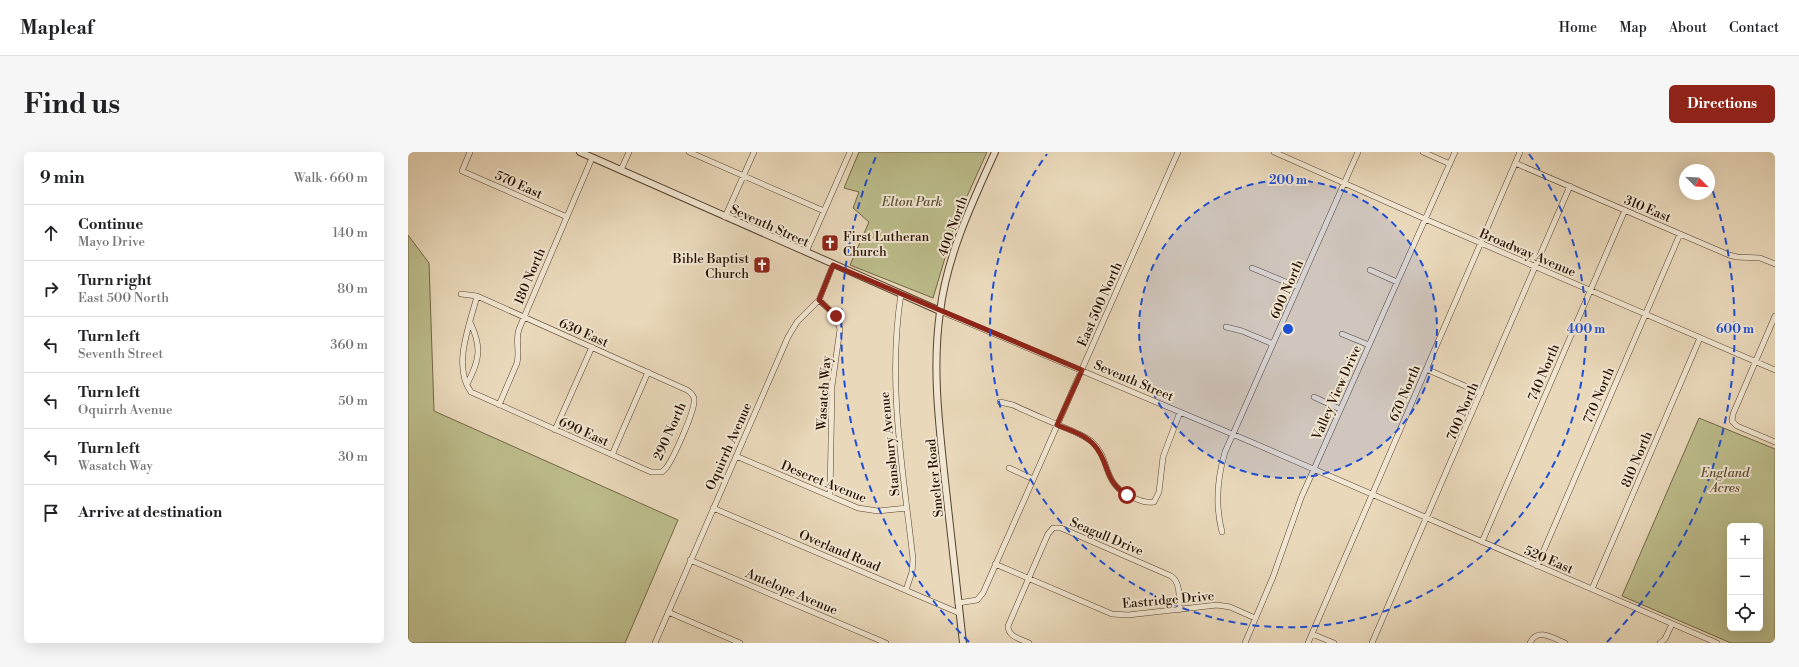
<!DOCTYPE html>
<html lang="en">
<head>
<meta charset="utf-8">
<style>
  body { margin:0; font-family:"Libre Bodoni",serif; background:#f6f6f6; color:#202124 }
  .controls { position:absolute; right:12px; bottom:12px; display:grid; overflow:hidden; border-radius:6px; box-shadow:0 4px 16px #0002 }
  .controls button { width:36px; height:36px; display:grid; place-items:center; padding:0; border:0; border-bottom:1px solid #e0e0e0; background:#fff; color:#202124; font:20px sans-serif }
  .compass { position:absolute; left:1271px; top:12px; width:36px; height:36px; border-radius:50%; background:#fff; box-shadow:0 4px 16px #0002; rotate:114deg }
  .stop { position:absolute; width:12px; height:12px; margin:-9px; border:3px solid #8f2418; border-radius:50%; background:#fff }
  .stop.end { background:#8f2418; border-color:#fff; box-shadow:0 1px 4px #0008 }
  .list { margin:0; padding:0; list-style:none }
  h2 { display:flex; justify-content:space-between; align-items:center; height:52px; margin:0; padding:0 16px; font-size:17px }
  h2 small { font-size:13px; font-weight:400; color:#757577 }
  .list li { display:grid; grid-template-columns:26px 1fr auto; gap:12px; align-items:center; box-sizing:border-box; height:56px; padding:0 16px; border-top:1px solid #e0e0e0 }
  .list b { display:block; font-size:15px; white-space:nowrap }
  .list p { margin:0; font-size:13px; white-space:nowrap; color:#757577 }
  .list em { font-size:13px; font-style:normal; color:#757577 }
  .icon { flex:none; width:22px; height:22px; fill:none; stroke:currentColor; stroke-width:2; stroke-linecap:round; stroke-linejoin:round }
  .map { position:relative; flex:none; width:1367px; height:491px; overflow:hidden; border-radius:6px }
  header { display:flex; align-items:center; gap:24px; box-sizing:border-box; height:56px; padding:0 20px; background:#fff; border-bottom:1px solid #e0e0e0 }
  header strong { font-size:19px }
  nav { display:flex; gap:22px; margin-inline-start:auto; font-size:14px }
  .intro { display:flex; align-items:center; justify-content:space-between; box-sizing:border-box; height:96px; padding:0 24px }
  h1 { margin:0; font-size:28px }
  .button { padding:10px 18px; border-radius:6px; background:#8f2418; color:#fff; font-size:14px; font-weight:700 }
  main { display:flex; gap:24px; padding:0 24px }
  aside { flex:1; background:#fff; border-radius:6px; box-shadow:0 4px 16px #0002 }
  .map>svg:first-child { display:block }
</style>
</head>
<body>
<header>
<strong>Mapleaf</strong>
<nav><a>Home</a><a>Map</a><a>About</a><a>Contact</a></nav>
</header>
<div class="intro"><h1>Find us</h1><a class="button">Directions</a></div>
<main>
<aside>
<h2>9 min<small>Walk · 660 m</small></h2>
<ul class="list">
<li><svg class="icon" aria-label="ahead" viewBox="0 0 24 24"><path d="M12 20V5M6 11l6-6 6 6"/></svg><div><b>Continue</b><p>Mayo Drive</p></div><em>140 m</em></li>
<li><svg class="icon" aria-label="right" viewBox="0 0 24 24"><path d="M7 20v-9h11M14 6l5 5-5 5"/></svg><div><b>Turn right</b><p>East 500 North</p></div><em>80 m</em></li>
<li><svg class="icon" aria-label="left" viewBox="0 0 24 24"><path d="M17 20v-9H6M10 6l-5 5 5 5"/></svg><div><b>Turn left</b><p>Seventh Street</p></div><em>360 m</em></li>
<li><svg class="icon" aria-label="left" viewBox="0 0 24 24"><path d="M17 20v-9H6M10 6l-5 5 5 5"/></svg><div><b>Turn left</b><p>Oquirrh Avenue</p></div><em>50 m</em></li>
<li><svg class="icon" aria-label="left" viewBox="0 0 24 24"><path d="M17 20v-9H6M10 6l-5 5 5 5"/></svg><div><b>Turn left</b><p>Wasatch Way</p></div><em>30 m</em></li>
<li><svg class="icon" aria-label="arrive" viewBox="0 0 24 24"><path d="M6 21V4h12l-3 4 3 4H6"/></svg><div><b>Arrive at destination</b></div></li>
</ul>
</aside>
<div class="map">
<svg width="1367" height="491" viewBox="0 0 1367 491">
  <rect width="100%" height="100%" fill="#e9d8ba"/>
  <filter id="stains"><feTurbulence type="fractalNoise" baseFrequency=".005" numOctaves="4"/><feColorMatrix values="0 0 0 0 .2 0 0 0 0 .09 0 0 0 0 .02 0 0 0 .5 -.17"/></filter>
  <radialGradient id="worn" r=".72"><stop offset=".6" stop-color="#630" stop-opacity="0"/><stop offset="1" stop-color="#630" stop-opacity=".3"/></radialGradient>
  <path fill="#bcbd8b" stroke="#716646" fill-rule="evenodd" d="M 451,0 L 579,0 L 548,69 L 525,146 L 442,113 L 461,70 L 445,56 L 451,40 L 436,36 Z
    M 0,83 L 21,111 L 26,259 L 270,368 L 217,491 L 0,491 Z
    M 1291,266 L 1367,297 L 1367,491 L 1323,491 L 1214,444 ZM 1322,374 L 1352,374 L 1352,476 L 1322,476 Z"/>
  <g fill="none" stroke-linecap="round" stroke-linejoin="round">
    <g stroke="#57422e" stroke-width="6">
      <path id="minor" d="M 62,0 L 54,19 L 159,65
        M 281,0 L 416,59
        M 866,0 L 1017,67 L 1367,218
        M 1015,0 L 1042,12
        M 1107,11 L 1321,103 L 1329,105 L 1352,106 L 1367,112
        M 213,18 L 221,0
        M 317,65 L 346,0
        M 398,100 L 442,0
        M 844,116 L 890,135
        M 962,118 L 989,130
        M 53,142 L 69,144 L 279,238 C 282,240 286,243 286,247 C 288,257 265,307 258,316 L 254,320 L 243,320 L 63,240 C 44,214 62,172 69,144
        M 493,142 C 479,231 495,318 505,407 L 504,420 L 498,438
        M 411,148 L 428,164 L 432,177 L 424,234 L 422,344
        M 532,159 L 836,287 L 1309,491
        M 1367,164 L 1325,262 L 1324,269 L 1329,274 L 1367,290
        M 818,175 L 834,179 L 865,192
        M 934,182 L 961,193
        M 1018,217 L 1073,241
        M 59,232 C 72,208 74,195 62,170
        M 906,245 L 932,257
        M 592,250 L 605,253 C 622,261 639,268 655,275 C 665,279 675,283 683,289 C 705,308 691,331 726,346 C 733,349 738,351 746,350 L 751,340 L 755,305 L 772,260
        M 91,253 L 109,211 C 112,199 107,188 111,177 L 184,6
        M 147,278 L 184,195
        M 204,303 L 240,220
        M 328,304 L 450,356 L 470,359 L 499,356
        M 601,316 L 625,327
        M 305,356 L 551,461
        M 814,380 C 807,353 809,327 817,300 L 950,0
        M 1074,390 L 1217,58
        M 282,408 L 478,491
        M 587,412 L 704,462 L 720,463 L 809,453 L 822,455 L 847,466
        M 1129,414 L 1272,82
        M 1184,437 L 1292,186
        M 550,451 L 569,448 L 575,441 L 770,0
        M 260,460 L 332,491
        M 904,482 L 926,491
        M 247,491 L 380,185 L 389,170 L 411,148 L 425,113
        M 621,491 C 613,487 600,485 600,474 L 640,382 L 645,376 L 653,376 L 763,424 C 773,430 771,447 771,458
        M 837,491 L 865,425 L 893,346 L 906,317 L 1047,0
        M 900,491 L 1112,0
        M 964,491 L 1162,34
        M 1122,491 C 1129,475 1145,486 1157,491
        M 1252,491 L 1257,487 L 1264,472"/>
    </g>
    <g stroke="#57422e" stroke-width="8">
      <path id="tertiary" d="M 172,0 L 532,159
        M 555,491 C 549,437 543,383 537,329 C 531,272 524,216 532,160 C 539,103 564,51 587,0"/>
    </g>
    <use href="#minor" stroke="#f1e6d2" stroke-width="5"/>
    <use href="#tertiary" stroke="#f1e6d2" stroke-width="6"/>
  </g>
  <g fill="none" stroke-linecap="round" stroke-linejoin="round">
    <path stroke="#8f2418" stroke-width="5" d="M 428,164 L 411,148 L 425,113 L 674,218 L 649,273 C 662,278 678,283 687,294 C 702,312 696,329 719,343"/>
  </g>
  <circle cx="880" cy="177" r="149" fill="#1d4ed8" fill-opacity=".12"/>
  <g fill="none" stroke="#1d4ed8" stroke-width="2" stroke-dasharray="7 5">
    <circle cx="880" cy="177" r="149"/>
    <path d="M1121 2A298 298 0 1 1 639 2"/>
    <path d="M561 490A447 447 0 0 1 469 2M1301 28A447 447 0 0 1 1199 490"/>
  </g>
  <defs>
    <g id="church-square" transform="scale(0.9)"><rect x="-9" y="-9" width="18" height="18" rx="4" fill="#8f2418" stroke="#f1e6d2"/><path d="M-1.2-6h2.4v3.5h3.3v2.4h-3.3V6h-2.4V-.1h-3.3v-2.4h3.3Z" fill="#fff"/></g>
  </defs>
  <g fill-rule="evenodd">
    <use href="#church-square" x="422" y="91"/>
    <use href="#church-square" x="354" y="113"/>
  </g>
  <g text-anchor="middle" stroke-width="4" stroke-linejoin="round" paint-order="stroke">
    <g font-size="13" fill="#261000" stroke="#f1e6d2">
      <text transform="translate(111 32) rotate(24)" y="5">570 East</text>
      <text transform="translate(1240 56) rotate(23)" y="5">310 East</text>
      <text transform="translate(362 73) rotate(24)" y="5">Seventh Street</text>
      <text transform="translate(544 74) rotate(-70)" y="5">400 North</text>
      <text transform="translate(1120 100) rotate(23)" y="5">Broadway Avenue</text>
      <text transform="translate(121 124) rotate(-67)" y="5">180 North</text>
      <text transform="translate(878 137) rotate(-66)" y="5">600 North</text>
      <text transform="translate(691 152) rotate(-66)" y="5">East 500 North</text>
      <text transform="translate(176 180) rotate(24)" y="5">630 East</text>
      <text transform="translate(1135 220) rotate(-67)" y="5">740 North</text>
      <text transform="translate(726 228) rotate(23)" y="5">Seventh Street</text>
      <text transform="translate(928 240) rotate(-66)" y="5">Valley View Drive</text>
      <text transform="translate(415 241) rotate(-86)" y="5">Wasatch Way</text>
      <text transform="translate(996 241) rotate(-67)" y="5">670 North</text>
      <text transform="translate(1190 243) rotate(-67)" y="5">770 North</text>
      <text transform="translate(1054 259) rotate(-67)" y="5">700 North</text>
      <text transform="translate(176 279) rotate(24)" y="5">690 East</text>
      <text transform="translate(261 279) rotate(-66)" y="5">290 North</text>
      <text transform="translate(481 292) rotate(-96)" y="5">Stansbury Avenue</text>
      <text transform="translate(320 294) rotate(-66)" y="5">Oquirrh Avenue</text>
      <text transform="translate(1228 307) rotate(-67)" y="5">810 North</text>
      <text transform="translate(526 326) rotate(-96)" y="5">Smelter Road</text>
      <text transform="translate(416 329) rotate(22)" y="5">Deseret Avenue</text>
      <text transform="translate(699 384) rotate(23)" y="5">Seagull Drive</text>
      <text transform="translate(432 398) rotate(23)" y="5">Overland Road</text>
      <text transform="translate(1141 407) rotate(23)" y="5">520 East</text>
      <text transform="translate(384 439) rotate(23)" y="5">Antelope Avenue</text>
      <text transform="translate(760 447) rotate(-5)" y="5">Eastridge Drive</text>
    </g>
    <g font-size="13" font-style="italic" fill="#5a4d31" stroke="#f1e6d2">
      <text x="504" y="54">Elton Park</text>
      <text x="1317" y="325">England<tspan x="1317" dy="15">Acres</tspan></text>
    </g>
    <g font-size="13" fill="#261000" stroke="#f1e6d2" text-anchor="start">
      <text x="435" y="89">First Lutheran<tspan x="435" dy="15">Church</tspan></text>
      <text x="341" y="111" text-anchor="end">Bible Baptist<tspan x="341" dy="15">Church</tspan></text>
    </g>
  </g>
  <circle cx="880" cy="177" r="6" fill="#1d4ed8" stroke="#f1e6d2" stroke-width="2"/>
  <g font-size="12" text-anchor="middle" font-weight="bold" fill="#1d4ed8" stroke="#f1e6d2" stroke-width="4" stroke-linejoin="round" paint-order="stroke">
    <text x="880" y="32">200 m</text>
    <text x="1178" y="181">400 m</text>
    <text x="1327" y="181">600 m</text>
  </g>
  <rect width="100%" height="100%" filter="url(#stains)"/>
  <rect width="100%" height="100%" fill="url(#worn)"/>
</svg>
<div class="controls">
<button>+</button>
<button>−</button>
<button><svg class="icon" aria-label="locate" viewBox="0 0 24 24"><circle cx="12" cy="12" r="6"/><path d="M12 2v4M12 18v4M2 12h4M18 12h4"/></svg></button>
</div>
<svg class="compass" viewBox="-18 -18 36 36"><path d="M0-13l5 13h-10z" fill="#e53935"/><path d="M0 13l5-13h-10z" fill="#757577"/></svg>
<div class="stop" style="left:719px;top:343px"></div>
<div class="stop end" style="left:428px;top:164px"></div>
</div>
</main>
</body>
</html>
